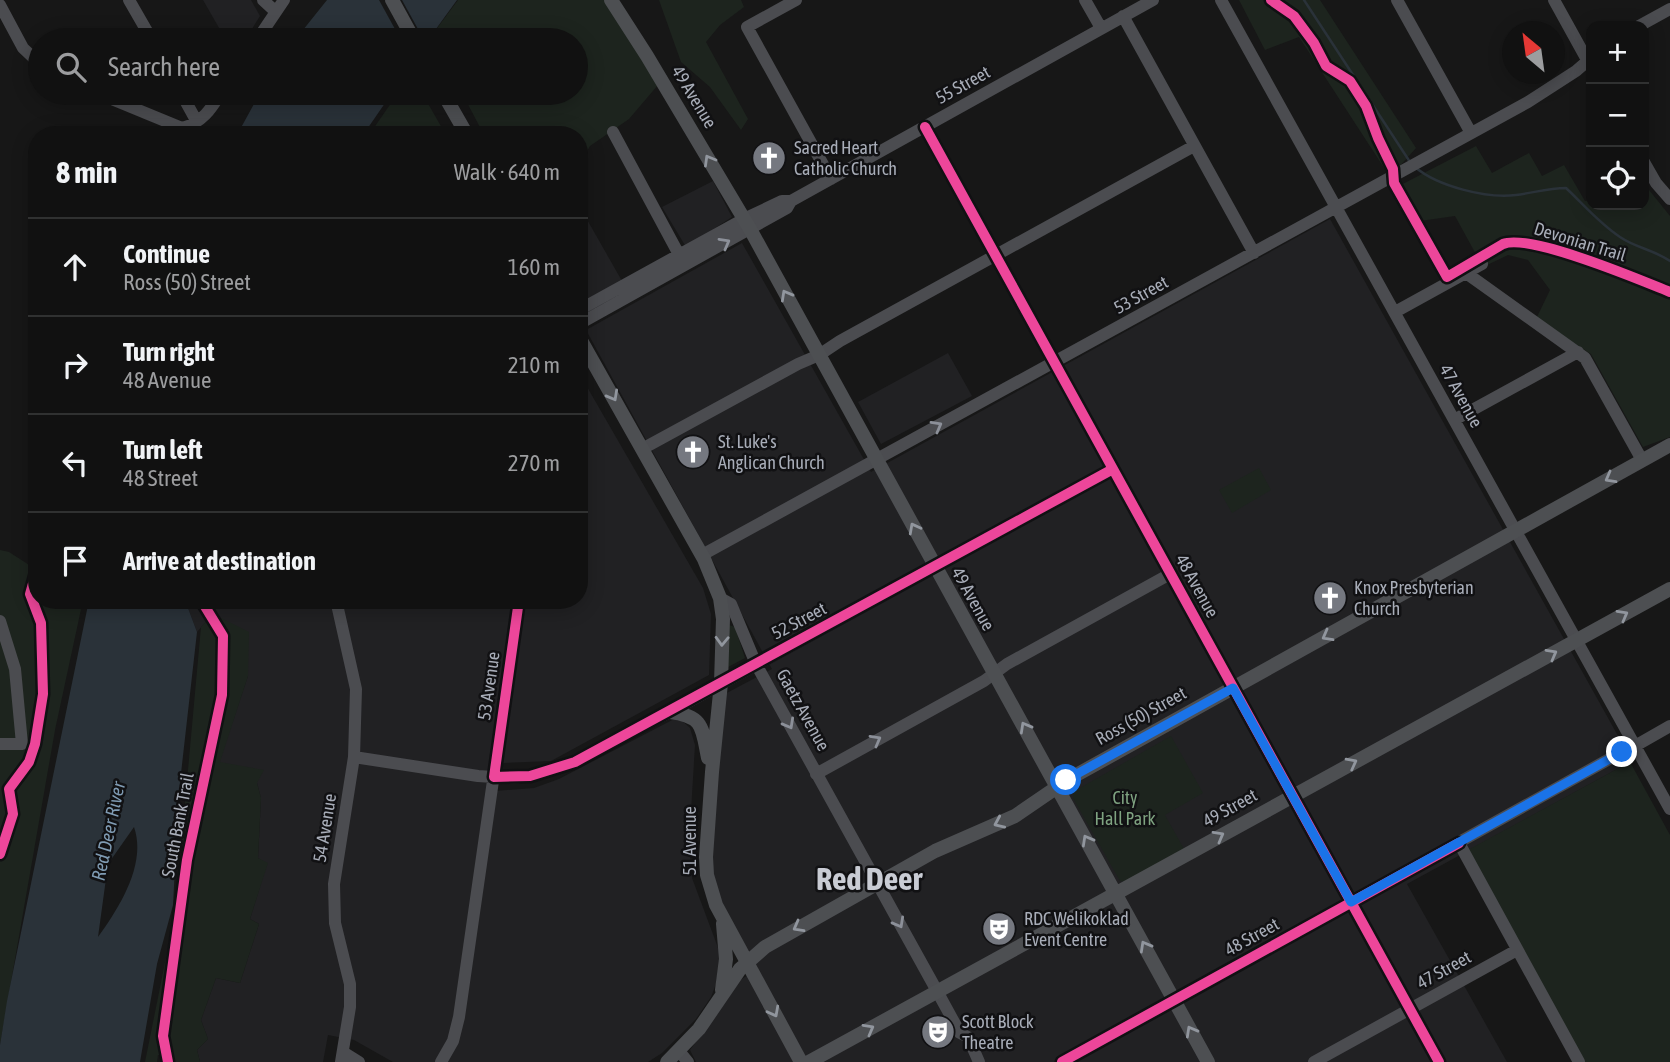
<!DOCTYPE html>
<html lang="en">
<head>
<meta charset="utf-8">
<style>
  body { margin:0; font-family:"Asap Condensed",sans-serif; background:#1a1a1a; color:#f1f3f6 }
  .controls { position:absolute; right:21px; top:21px; display:grid; overflow:hidden; border-radius:14px; box-shadow:0 4px 18px #0003 }
  .controls button { width:63px; height:63px; display:grid; place-items:center; padding:0; border:0; border-bottom:2px solid #303131; background:#111; color:#f1f3f6; font:35px sans-serif }
  .compass { position:absolute; left:1502px; top:21px; width:63px; height:63px; border-radius:50%; background:#111; box-shadow:0 4px 18px #0003; rotate:331deg }
  .stop { position:absolute; width:21px; height:21px; margin:-16px; border:5px solid #1a73e8; border-radius:50%; background:#fff }
  .stop.end { background:#1a73e8; border-color:#fff; box-shadow:0 2px 7px #0008 }
  .list { margin:0; padding:0; list-style:none }
  h2 { display:flex; justify-content:space-between; align-items:center; height:91px; margin:0; padding:0 28px; font-size:30px }
  h2 small { font-size:23px; font-weight:400; color:#9c9d9f }
  .list li { display:grid; grid-template-columns:46px 1fr auto; gap:21px; align-items:center; box-sizing:border-box; height:98px; padding:0 28px; border-top:2px solid #303131 }
  .list b { display:block; font-size:26px; white-space:nowrap }
  .list p { margin:0; font-size:23px; white-space:nowrap; color:#9c9d9f }
  .list em { font-size:23px; font-style:normal; color:#9c9d9f }
  .icon { flex:none; width:38px; height:38px; fill:none; stroke:currentColor; stroke-width:2; stroke-linecap:round; stroke-linejoin:round }
  .map { position:relative; flex:none; width:1670px; height:1062px; overflow:hidden }
  .search { position:absolute; background:#111; box-shadow:0 4px 18px #0003; left:28px; top:28px; width:560px; height:77px; display:flex; align-items:center; gap:18px; box-sizing:border-box; padding:0 24px; border-radius:38px; color:#9c9d9f; font-size:26px }
  .panel { position:absolute; background:#111; box-shadow:0 4px 18px #0003; left:28px; top:126px; width:560px; height:483px; border-radius:28px }
  .map>svg:first-child { display:block }
</style>
</head>
<body>
<div class="map">
<svg width="1670" height="1062" viewBox="0 0 1670 1062">
  <rect width="100%" height="100%" fill="#171717"/>
  <path fill="#212123" d="M 203,0 L 251,0 L 260,16 L 245,40 L 226,40 Z
    M 713,181 L 732,217 L 686,247 L 662,207 Z
    M 579,213 L 585,216 L 622,281 L 579,303 Z
    M 1330,219 L 1632,761 L 1407,884 L 1507,1062 L 696,1062 L 690,1050 L 739,981 L 758,968 L 721,903 L 711,867 L 723,695 L 772,669 L 586,330 L 742,243 L 871,472 Z
    M 948,353 L 972,396 L 881,444 L 858,402 Z
    M 579,373 L 703,588 L 711,614 L 709,675 L 551,761 L 503,763 L 495,791 L 534,788 L 559,779 L 678,717 L 690,728 L 695,745 L 689,844 L 692,878 L 720,953 L 716,984 L 711,997 L 696,1019 L 662,1053 L 648,1062 L 393,1062 L 354,1040 L 328,1035 L 323,1062 L 200,1062 L 197,1050 L 208,1039 L 201,1020 L 216,978 L 240,983 L 259,924 L 250,919 L 267,864 L 258,858 L 261,798 L 257,783 L 219,762 L 248,676 L 213,614 L 197,632 L 185,600 L 579,600 Z"/>
  <path fill="#1d241e" d="M 458,0 L 607,0 L 658,85 L 629,119 L 590,146 L 579,165 L 579,135 L 484,135 L 462,93 L 576,93 L 576,40 L 434,40 L 432,35 Z
    M 659,0 L 741,0 L 744,7 L 720,25 L 706,42 L 748,119 L 741,130 L 710,87 L 681,62 Z
    M 1239,0 L 1320,0 L 1416,148 L 1390,177 L 1299,37 L 1265,50 Z
    M 398,93 L 422,93 L 446,135 L 369,135 Z
    M 1476,146 L 1492,173 L 1529,153 L 1542,176 L 1564,165 L 1585,201 L 1591,200 L 1591,205 L 1644,205 L 1645,185 L 1670,216 L 1670,437 L 1643,447 L 1591,354 L 1536,319 L 1550,290 L 1528,260 L 1508,255 L 1483,267 L 1455,216 L 1420,221 L 1395,188 Z
    M 1259,468 L 1271,490 L 1232,513 L 1219,490 Z
    M 0,550 L 9,552 L 37,570 L 37,600 L 83,600 L 55,730 L 0,1045 Z
    M 213,614 L 249,632 L 248,676 L 220,762 L 264,770 L 257,783 L 261,798 L 258,858 L 268,863 L 250,919 L 259,924 L 240,983 L 216,978 L 201,1020 L 208,1039 L 197,1050 L 200,1062 L 171,1062 L 167,1056 L 158,1055 L 157,1062 L 145,1062 L 175,913 L 201,627 Z
    M 729,625 L 735,627 L 745,658 L 728,667 Z
    M 1171,736 L 1203,793 L 1165,815 L 1184,849 L 1125,882 L 1120,881 L 1073,798 L 1073,792 Z
    M 1630,762 L 1670,835 L 1670,1062 L 1584,1062 L 1468,850 Z"/>
  <path fill="#2a3239" fill-rule="evenodd" d="M 327,0 L 457,0 L 428,40 L 295,40 Z
    M 260,93 L 392,93 L 363,135 L 237,135 Z
    M 89,600 L 185,600 L 197,632 L 179,791 L 173,905 L 157,964 L 140,1062 L 0,1062 L 0,1045 L 7,1001 ZM 134,827 C 147,864 119,908 98,937 L 108,864 Z"/>
  <path fill="#171717" d="M 379,0 L 402,0 L 424,40 L 401,40 Z"/>
  <g fill="none" stroke-linecap="round" stroke-linejoin="round">
    <path stroke="#2a3239" stroke-width="2.5" d="M 1304,0 L 1410,162
      M 1415,167 C 1437,186 1487,199 1516,195 C 1533,193 1548,188 1566,188 C 1583,204 1600,224 1620,237 C 1636,248 1652,249 1670,261"/>
    <path stroke="#4b4c50" stroke-width="12" d="M 129,0 L 152,40
      M 263,0 L 276,12
      M 796,0 L 747,27 L 831,179
      M 1085,0 L 1101,28
      M 1221,0 L 1670,809
      M 1397,0 L 1471,133
      M 1554,0 L 1591,67
      M 0,5 L 23,48 L 40,64
      M 1123,16 L 1254,253
      M 1639,26 L 1670,9
      M 257,40 L 284,0
      M 97,93 L 182,128 C 202,123 211,109 221,93
      M 181,93 L 197,122
      M 925,127 L 1439,1062
      M 613,132 L 683,262
      M 1644,162 L 1656,183 L 1670,199
      M 1466,273 L 1585,358 L 1642,460
      M 579,310 L 744,219 L 782,201 L 791,201
      M 1395,312 L 1482,264
      M 579,324 L 787,208 L 791,201 L 1153,0
      M 1454,420 L 1578,352
      M 642,449 L 798,364 L 819,355 L 840,341 L 1194,146
      M 702,555 L 1528,102 L 1576,71 L 1591,58
      M 720,598 L 731,604 L 756,664 L 937,991 L 960,1033 L 968,1037 L 979,1062
      M 336,600 L 356,689 L 354,757 L 334,884 L 335,923 L 350,984 L 350,1007 L 341,1062
      M 0,621 L 15,669 L 22,744 L 0,744
      M 1635,746 L 1670,726
      M 354,757 L 478,776 L 509,778 L 530,776 L 565,766 L 670,712 L 1113,469
      M 816,774 L 984,681 L 1007,664 L 1170,574
      M 1459,843 L 1579,1062
      M 679,1051 L 688,1062
      M 343,1052 L 359,1062
      M 441,1062 L 453,1041 L 459,1017 L 519,600
      M 1062,1062 L 1622,752
      M 1314,1062 L 1517,950"/>
    <path stroke="#4d4f52" stroke-width="14" d="M 392,0 L 414,40
      M 611,0 L 647,56 L 750,229 L 1208,1062
      M 443,93 L 467,135
      M 579,337 L 704,559 L 720,598 L 723,619 L 721,683 L 712,772 L 706,857 L 707,875 L 716,905 L 801,1062
      M 670,712 C 704,716 702,728 708,758
      M 722,990 L 726,959 L 723,924
      M 667,1062 L 699,1029 L 740,969 L 765,947 L 935,851 L 1015,816 L 1069,779 L 1670,445
      M 809,1062 L 1670,589"/>
    <g stroke="#111113" stroke-width="15">
      <path id="cycleway" d="M 1271,0 L 1294,16 L 1314,43 L 1326,66 L 1350,81 L 1366,106 L 1378,138 L 1393,169 L 1394,183 L 1447,277 L 1503,244 C 1530,233 1640,280 1670,292
        M 925,127 L 1439,1062
        M 519,600 L 494,777 L 530,776 L 575,762 L 1113,469
        M 0,854 L 13,814 L 9,789 L 29,762 L 35,744 L 43,694 L 41,623 L 30,594 L 37,569
        M 168,1062 L 163,1036 L 187,860 L 222,695 L 223,636 L 201,600
        M 1062,1062 L 1459,843"/>
    </g>
    <use href="#cycleway" stroke="#ed469a" stroke-width="10"/>
  </g>
  <defs><path id="oneway-chevron" d="M-2-3.5L2.5 0L-2 3.5" fill="none" stroke-width="1.6" stroke-linecap="round" stroke-linejoin="round" transform="scale(1.75)"/></defs>
  <g stroke="#91969e">
    <use href="#oneway-chevron" transform="translate(709 160) rotate(-120)"/>
    <use href="#oneway-chevron" transform="translate(786 295) rotate(-119)"/>
    <use href="#oneway-chevron" transform="translate(613 396) rotate(61)"/>
    <use href="#oneway-chevron" transform="translate(1610 478) rotate(151)"/>
    <use href="#oneway-chevron" transform="translate(914 528) rotate(-118)"/>
    <use href="#oneway-chevron" transform="translate(1623 615) rotate(-29)"/>
    <use href="#oneway-chevron" transform="translate(1327 636) rotate(151)"/>
    <use href="#oneway-chevron" transform="translate(722 641) rotate(92)"/>
    <use href="#oneway-chevron" transform="translate(1552 654) rotate(-29)"/>
    <use href="#oneway-chevron" transform="translate(1025 727) rotate(-119)"/>
    <use href="#oneway-chevron" transform="translate(1352 763) rotate(-28)"/>
    <use href="#oneway-chevron" transform="translate(999 823) rotate(156)"/>
    <use href="#oneway-chevron" transform="translate(1219 836) rotate(-29)"/>
    <use href="#oneway-chevron" transform="translate(1087 840) rotate(-119)"/>
    <use href="#oneway-chevron" transform="translate(798 927) rotate(151)"/>
    <use href="#oneway-chevron" transform="translate(1145 946) rotate(-119)"/>
    <use href="#oneway-chevron" transform="translate(774 1012) rotate(62)"/>
    <use href="#oneway-chevron" transform="translate(869 1029) rotate(-29)"/>
    <use href="#oneway-chevron" transform="translate(1191 1031) rotate(-119)"/>
  </g>
  <g stroke="#8c9099">
    <use href="#oneway-chevron" transform="translate(725 243) rotate(-29)"/>
    <use href="#oneway-chevron" transform="translate(937 426) rotate(-29)"/>
    <use href="#oneway-chevron" transform="translate(789 724) rotate(61)"/>
    <use href="#oneway-chevron" transform="translate(876 740) rotate(-29)"/>
    <use href="#oneway-chevron" transform="translate(899 923) rotate(61)"/>
  </g>
  <g fill="none" stroke-linecap="round" stroke-linejoin="round">
    <path stroke="#1a73e8" stroke-width="9" d="M 1066,780 L 1233,688 L 1351,902 L 1622,752"/>
  </g>
  <defs>
    <g id="church-disc" transform="scale(1.75)"><circle r="9.5" fill="#757880" stroke="#111113"/><path d="M-1.2-6h2.4v3.5h3.3v2.4h-3.3V6h-2.4V-.1h-3.3v-2.4h3.3Z" fill="#fff"/></g>
    <g id="theatre-disc" transform="scale(1.75)"><circle r="9.5" fill="#757880" stroke="#111113"/><path d="M-5-5.5Q0-4 5-5.5V0Q5 5 0 6Q-5 5-5 0ZM-3.3-2.5H-1v1.5H-3.3ZM1-2.5H3.3v1.5H1ZM-2.8 1Q0 5.5 2.8 1Z" fill="#fff"/></g>
  </defs>
  <g fill-rule="evenodd">
    <use href="#church-disc" x="769" y="158"/>
    <use href="#church-disc" x="693" y="452"/>
    <use href="#church-disc" x="1330" y="598"/>
    <use href="#theatre-disc" x="999" y="929"/>
    <use href="#theatre-disc" x="938" y="1032"/>
  </g>
  <g text-anchor="middle" stroke-width="5" stroke-linejoin="round" paint-order="stroke">
    <g font-size="18" fill="#a8adb8" stroke="#111113">
      <text transform="translate(963 85) rotate(-29)" y="6">55 Street</text>
      <text transform="translate(694 97) rotate(59)" y="6">49 Avenue</text>
      <text transform="translate(1580 242) rotate(17)" y="6">Devonian Trail</text>
      <text transform="translate(1141 295) rotate(-29)" y="6">53 Street</text>
      <text transform="translate(1461 396) rotate(61)" y="6">47 Avenue</text>
      <text transform="translate(1197 586) rotate(61)" y="6">48 Avenue</text>
      <text transform="translate(973 599) rotate(61)" y="6">49 Avenue</text>
      <text transform="translate(799 621) rotate(-28)" y="6">52 Street</text>
      <text transform="translate(489 686) rotate(-82)" y="6">53 Avenue</text>
      <text transform="translate(803 710) rotate(61)" y="6">Gaetz Avenue</text>
      <text transform="translate(1141 716) rotate(-29)" y="6">Ross (50) Street</text>
      <text transform="translate(1230 808) rotate(-29)" y="6">49 Street</text>
      <text transform="translate(178 825) rotate(-79)" y="6">South Bank Trail</text>
      <text transform="translate(325 828) rotate(-81)" y="6">54 Avenue</text>
      <text transform="translate(690 841) rotate(-90)" y="6">51 Avenue</text>
      <text transform="translate(1252 937) rotate(-29)" y="6">48 Street</text>
      <text transform="translate(1444 970) rotate(-29)" y="6">47 Street</text>
    </g>
    <g font-size="18" fill="#a8adb8" stroke="#111113" text-anchor="start">
      <text x="794" y="154">Sacred Heart<tspan x="794" dy="21">Catholic Church</tspan></text>
      <text x="718" y="448">St. Luke's<tspan x="718" dy="21">Anglican Church</tspan></text>
      <text x="1354" y="594">Knox Presbyterian<tspan x="1354" dy="21">Church</tspan></text>
      <text x="1024" y="925">RDC Welikoklad<tspan x="1024" dy="21">Event Centre</tspan></text>
      <text x="962" y="1028">Scott Block<tspan x="962" dy="21">Theatre</tspan></text>
    </g>
    <g font-size="18" fill="#7fa381" stroke="#111113">
      <text x="1125" y="804">City<tspan x="1125" dy="21">Hall Park</tspan></text>
    </g>
    <g font-size="19" font-style="italic" fill="#7f9bb3" stroke="#111113">
      <text transform="translate(108 831) rotate(-78)" y="7">Red Deer River</text>
    </g>
    <g font-size="32" font-weight="bold" fill="#c9ccd4" stroke="#111113">
      <text x="869" y="890">Red Deer</text>
    </g>
  </g>
</svg>
<div class="controls">
<button>+</button>
<button>−</button>
<button><svg class="icon" aria-label="locate" viewBox="0 0 24 24"><circle cx="12" cy="12" r="6"/><path d="M12 2v4M12 18v4M2 12h4M18 12h4"/></svg></button>
</div>
<svg class="compass" viewBox="-18 -18 36 36"><path d="M0-13l5 13h-10z" fill="#e53935"/><path d="M0 13l5-13h-10z" fill="#9c9d9f"/></svg>
<div class="stop" style="left:1066px;top:780px"></div>
<div class="stop end" style="left:1622px;top:752px"></div>
<div class="search"><svg class="icon" aria-label="search" viewBox="0 0 24 24"><circle cx="10" cy="10" r="6"/><path d="M15 15l6 6"/></svg>Search here</div>
<section class="panel">
<h2>8 min<small>Walk · 640 m</small></h2>
<ul class="list">
<li><svg class="icon" aria-label="ahead" viewBox="0 0 24 24"><path d="M12 20V5M6 11l6-6 6 6"/></svg><div><b>Continue</b><p>Ross (50) Street</p></div><em>160 m</em></li>
<li><svg class="icon" aria-label="right" viewBox="0 0 24 24"><path d="M7 20v-9h11M14 6l5 5-5 5"/></svg><div><b>Turn right</b><p>48 Avenue</p></div><em>210 m</em></li>
<li><svg class="icon" aria-label="left" viewBox="0 0 24 24"><path d="M17 20v-9H6M10 6l-5 5 5 5"/></svg><div><b>Turn left</b><p>48 Street</p></div><em>270 m</em></li>
<li><svg class="icon" aria-label="arrive" viewBox="0 0 24 24"><path d="M6 21V4h12l-3 4 3 4H6"/></svg><div><b>Arrive at destination</b></div></li>
</ul>
</section>
</div>
</body>
</html>
